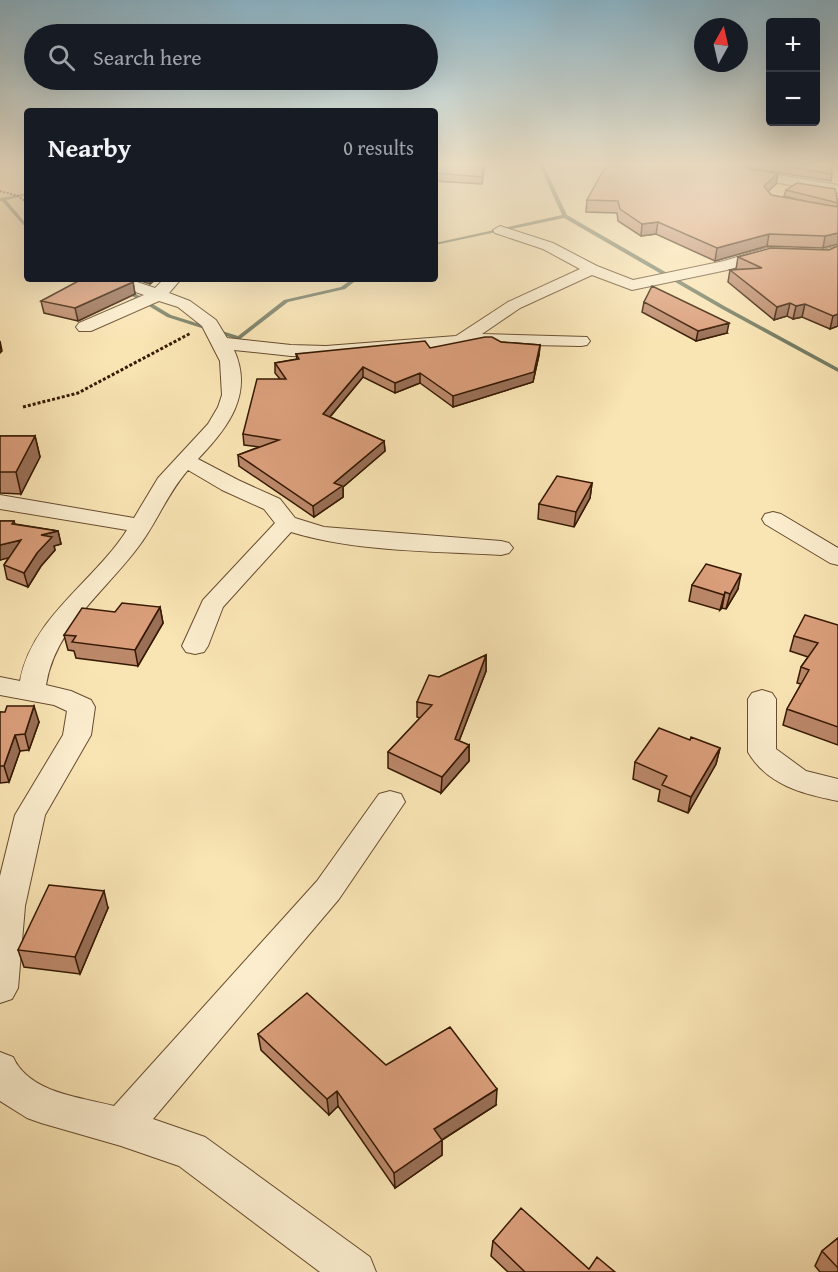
<!DOCTYPE html>
<html lang="en">
<head>
<meta charset="utf-8">
<style>
  body { margin:0; font-family:"Gentium Book Plus",serif; background:#242831; color:#f1f3f6 }
  .controls { position:absolute; right:18px; top:18px; display:grid; overflow:hidden; border-radius:6px; box-shadow:0 6px 24px #0002 }
  .controls button { width:54px; height:54px; display:grid; place-items:center; padding:0; border:0; border-bottom:2px solid #363941; background:#171b24; color:#f1f3f6; font:30px sans-serif }
  .compass { position:absolute; left:694px; top:18px; width:54px; height:54px; border-radius:50%; background:#171b24; box-shadow:0 6px 24px #0002; rotate:8deg }
  .list { margin:0; padding:0; list-style:none }
  h2 { display:flex; justify-content:space-between; align-items:center; height:78px; margin:0; padding:0 24px; font-size:26px }
  h2 small { font-size:20px; font-weight:400; color:#9ea1a6 }
  .icon { flex:none; width:33px; height:33px; fill:none; stroke:currentColor; stroke-width:2; stroke-linecap:round; stroke-linejoin:round }
  .map { position:relative; flex:none; width:838px; height:1272px; overflow:hidden }
  .search { position:absolute; background:#171b24; box-shadow:0 6px 24px #0002; left:24px; top:24px; width:414px; height:66px; display:flex; align-items:center; gap:15px; box-sizing:border-box; padding:0 21px; border-radius:33px; color:#9ea1a6; font-size:22px }
  .panel { position:absolute; background:#171b24; box-shadow:0 6px 24px #0002; left:24px; top:108px; width:414px; height:174px; border-radius:6px }
  .map>svg:first-child { display:block }
</style>
</head>
<body>
<div class="map">
<svg width="838" height="1272" viewBox="0 0 838 1272">
  <rect width="100%" height="100%" fill="#f9e4b4"/>
  <filter id="stains"><feTurbulence type="fractalNoise" baseFrequency=".00333" numOctaves="4"/><feColorMatrix values="0 0 0 0 .2 0 0 0 0 .09 0 0 0 0 .02 0 0 0 .5 -.17"/></filter>
  <radialGradient id="worn" r=".72"><stop offset=".6" stop-color="#630" stop-opacity="0"/><stop offset="1" stop-color="#630" stop-opacity=".3"/></radialGradient>
  <g fill="none" stroke-linecap="round" stroke-linejoin="round">
    <path fill="#757d65" fill-rule="evenodd" d="M 539,164 L 543,164 L 567,215 L 726,307 L 838,368 L 838,372 L 722,309 L 564,218 L 435,245 L 435,243 L 562,215 Z
      M 27,193 L 27,195 L 6,200 L 27,225 L 27,229 L 2,201 L 0,201 L 0,199 L 1,198 Z
      M 104,279 L 111,279 L 171,315 L 238,336 L 284,300 L 341,287 L 352,279 L 358,279 L 345,289 L 288,302 L 239,340 L 167,317 Z"/>
    <g stroke="#674c2e" stroke-width="2">
      <path id="minor" d="M 709,164 L 729,164 L 755,171 L 838,185 L 838,193 L 754,179 L 711,167 Z
        M 500,226 L 553,243 L 597,266 L 633,280 L 724,261 L 767,248 L 823,250 L 838,246 L 838,255 L 825,260 L 768,258 L 727,270 L 632,290 L 592,275 L 520,308 L 482,334 L 587,337 L 590,341 L 587,345 L 581,346 L 484,344 L 326,357 L 291,356 L 234,350 C 254,394 228,428 198,459 L 238,480 L 280,499 L 295,518 L 324,527 L 501,541 L 509,543 L 513,548 L 509,553 L 501,555 C 433,551 356,552 291,532 L 223,607 L 208,646 L 204,652 L 195,654 L 186,652 L 182,646 L 203,600 L 275,523 L 264,509 L 222,490 L 188,470 C 167,494 157,522 139,546 C 106,591 55,627 46,685 L 71,691 L 91,700 L 95,707 L 91,735 L 45,815 L 25,906 L 18,988 L 12,999 L 0,1003 L 0,876 L 15,815 L 63,735 L 67,711 L 54,705 L 0,695 L 0,677 L 20,681 C 32,617 94,582 127,530 L 0,509 L 0,495 L 134,518 L 158,478 L 208,424 L 218,407 L 222,395 L 220,361 L 202,326 L 178,307 L 159,301 L 91,331 L 79,331 L 76,327 L 79,323 L 144,295 L 107,282 L 105,279 L 128,279 L 155,288 L 164,279 L 181,279 L 169,293 L 190,301 L 216,320 L 227,338 L 291,345 L 326,346 L 456,336 L 508,302 L 580,269 L 543,249 L 495,233 L 493,230 Z
        M 773,512 L 781,514 L 838,548 L 838,565 L 830,563 L 765,524 L 762,519 L 765,514 Z
        M 762,690 L 772,693 L 776,699 L 776,749 L 806,771 L 838,779 L 838,801 C 803,794 767,785 748,752 L 748,699 L 752,693 Z
        M 390,791 L 401,794 L 405,802 L 339,899 L 153,1119 L 205,1137 L 370,1257 L 376,1272 L 320,1272 L 179,1166 L 121,1146 L 41,1123 L 27,1118 L 0,1101 L 0,1052 L 13,1057 C 29,1093 80,1097 114,1106 L 317,881 L 379,794 Z"/>
    </g>
    <path stroke="#361902" stroke-width="2" stroke-dasharray="2 1.5" stroke-linecap="butt" d="M 0,191 L 18,196 L 27,203"/>
    <path stroke="#361902" stroke-width="3" stroke-dasharray="3 2" stroke-linecap="butt" d="M 23,407 L 78,393 L 191,333"/>
    <use href="#minor" fill="#fbedce" fill-rule="evenodd"/>
  </g>
  <path fill="#bb886a" stroke="#361902" stroke-width="1.5" d="M 435,164 L 485,164 L 482,184 L 435,181 Z
    M 738,164 L 830,164 L 832,174 L 831,181 L 755,169 Z
    M 755,170 L 778,173 L 776,184 L 768,191 L 771,195 L 812,203 L 784,196 L 786,190 L 838,201 L 837,207 L 823,248 L 767,246 L 715,261 L 656,234 L 641,236 L 618,221 L 617,213 L 586,212 L 587,200 Z
    M 838,246 L 838,326 L 830,329 L 802,317 L 793,319 L 787,316 L 774,320 L 728,282 L 730,270 L 736,269 L 738,257 L 829,250 Z
    M 135,279 L 156,279 L 150,284 Z
    M 133,282 L 135,294 L 78,321 L 44,313 L 41,301 Z
    M 644,302 L 727,333 L 696,341 L 642,312 Z
    M 501,342 L 540,345 L 539,355 L 533,382 L 453,407 L 420,383 L 395,393 L 363,377 L 330,417 L 384,441 L 385,451 L 343,487 L 343,497 L 314,517 L 239,466 L 238,455 L 259,447 L 244,445 L 243,434 L 280,379 L 275,373 L 275,363 L 297,359 L 296,354 L 430,348 Z
    M 0,436 L 35,436 L 40,457 L 21,494 L 0,493 Z
    M 592,483 L 590,498 L 574,527 L 538,519 L 539,504 Z
    M 0,521 L 14,521 L 15,524 L 58,531 L 61,544 L 54,546 L 55,550 L 41,566 L 28,587 L 7,579 L 4,565 L 9,557 L 0,560 Z
    M 692,585 L 738,589 L 726,609 L 722,608 L 720,610 L 689,601 Z
    M 160,607 L 163,623 L 138,666 L 76,658 L 74,651 L 68,650 L 64,635 L 115,612 Z
    M 838,625 L 838,745 L 783,725 L 787,709 L 801,684 L 797,683 L 801,667 L 808,657 L 790,651 L 794,636 Z
    M 486,655 L 486,671 L 459,741 L 469,745 L 469,761 L 441,793 L 388,768 L 388,752 L 420,718 L 417,717 L 417,702 L 439,677 Z
    M 0,712 L 39,722 L 29,750 L 20,751 L 9,782 L 0,783 Z
    M 690,740 L 720,748 L 716,764 L 688,813 L 658,801 L 660,790 L 633,779 L 635,762 Z
    M 108,908 L 80,974 L 24,967 L 18,950 Z
    M 258,1034 L 386,1065 L 496,1105 L 442,1140 L 442,1155 L 395,1188 L 338,1106 L 329,1115 L 261,1050 Z
    M 838,1238 L 838,1272 L 820,1272 L 815,1266 L 822,1251 Z
    M 493,1241 L 589,1269 L 615,1272 L 508,1272 L 491,1256 Z"/>
  <path fill="#996f56" stroke="#361902" stroke-width="1.5" d="M 778,173 L 776,184 L 762,197 L 764,186 Z
    M 658,222 L 656,234 L 641,236 L 642,224 Z
    M 838,233 L 838,244 L 823,248 L 825,236 Z
    M 769,234 L 767,246 L 715,261 L 717,248 Z
    M 149,279 L 156,279 L 150,284 Z
    M 133,282 L 135,294 L 78,321 L 75,308 Z
    M 790,303 L 787,316 L 774,320 L 777,307 Z
    M 805,304 L 802,317 L 793,319 L 796,306 Z
    M 838,314 L 838,326 L 830,329 L 833,316 Z
    M 729,323 L 727,333 L 696,341 L 698,331 Z
    M 0,341 L 2,351 L 0,353 Z
    M 540,345 L 539,355 L 533,382 L 453,407 L 453,396 Z
    M 363,367 L 363,377 L 323,425 L 323,414 Z
    M 420,373 L 420,383 L 395,393 L 395,383 Z
    M 35,436 L 40,457 L 21,494 L 16,472 Z
    M 384,441 L 385,451 L 343,487 L 343,497 L 314,517 L 313,506 L 334,483 Z
    M 592,483 L 590,498 L 574,527 L 576,512 Z
    M 58,531 L 61,544 L 54,546 L 55,550 L 41,566 L 28,587 L 24,573 L 37,553 L 41,535 Z
    M 21,540 L 24,554 L 0,560 L 0,545 Z
    M 741,574 L 738,589 L 726,609 L 730,594 Z
    M 725,592 L 722,608 L 720,610 L 724,595 Z
    M 160,607 L 163,623 L 138,666 L 135,650 Z
    M 486,655 L 486,671 L 454,754 L 455,739 Z
    M 34,706 L 39,722 L 29,750 L 25,734 Z
    M 15,735 L 20,751 L 9,782 L 4,766 Z
    M 469,745 L 469,761 L 441,793 L 442,777 Z
    M 720,748 L 716,764 L 688,813 L 691,797 Z
    M 104,891 L 108,908 L 80,974 L 75,957 Z
    M 497,1089 L 496,1105 L 434,1145 L 434,1129 Z
    M 337,1091 L 338,1106 L 329,1115 L 327,1099 Z
    M 442,1140 L 442,1155 L 395,1188 L 394,1173 Z"/>
  <path fill="#da9e7b" stroke="#361902" stroke-width="1.5" d="M 435,164 L 484,164 L 482,177 L 435,173 Z
    M 612,164 L 733,164 L 755,170 L 778,173 L 764,186 L 771,195 L 838,207 L 838,233 L 825,236 L 769,234 L 717,248 L 658,222 L 642,224 L 620,209 L 618,201 L 587,200 L 604,169 Z
    M 774,164 L 830,164 L 832,174 Z
    M 797,183 L 835,189 L 838,203 L 786,190 Z
    M 838,246 L 838,314 L 833,316 L 805,304 L 796,306 L 790,303 L 777,307 L 730,270 L 762,268 L 738,257 L 771,248 L 829,250 Z
    M 82,279 L 125,279 L 133,282 L 75,308 L 41,301 Z
    M 652,286 L 729,323 L 698,331 L 644,302 Z
    M 485,337 L 492,337 L 501,342 L 540,345 L 534,372 L 453,396 L 420,373 L 395,383 L 363,367 L 323,414 L 384,441 L 334,483 L 342,486 L 313,506 L 238,455 L 279,440 L 243,434 L 257,379 L 286,379 L 275,363 L 299,359 L 296,354 L 425,341 L 430,348 Z
    M 0,436 L 35,436 L 16,472 L 0,472 Z
    M 557,476 L 592,483 L 576,512 L 539,504 Z
    M 0,521 L 14,521 L 12,524 L 58,531 L 41,535 L 52,537 L 37,553 L 24,573 L 4,565 L 21,540 L 0,545 Z
    M 706,564 L 741,574 L 730,594 L 725,592 L 724,595 L 692,585 Z
    M 122,603 L 160,607 L 135,650 L 72,642 L 76,636 L 64,635 L 82,608 L 115,612 Z
    M 805,615 L 838,625 L 838,727 L 787,709 L 809,670 L 801,667 L 818,643 L 794,636 Z
    M 486,655 L 455,739 L 469,745 L 442,777 L 388,752 L 432,705 L 417,702 L 429,675 L 439,677 Z
    M 7,706 L 34,706 L 25,734 L 15,735 L 4,766 L 0,766 L 0,712 L 5,712 Z
    M 659,728 L 690,740 L 691,737 L 720,748 L 691,797 L 662,785 L 667,776 L 635,762 Z
    M 49,885 L 104,891 L 75,957 L 18,950 Z
    M 307,993 L 386,1065 L 450,1027 L 497,1089 L 434,1129 L 442,1140 L 394,1173 L 337,1091 L 327,1099 L 258,1034 Z
    M 521,1208 L 589,1269 L 597,1257 L 615,1272 L 525,1272 L 493,1241 Z
    M 838,1238 L 838,1268 L 822,1251 Z"/>
  <linearGradient id="sky" x2="0" y2="1"><stop stop-color="#8bb8ce"/><stop offset="0.48" stop-color="#fcf3dd"/><stop offset="1" stop-color="#fcf3dd" stop-opacity="0"/></linearGradient>
  <rect width="838" height="342" fill="url(#sky)"/>
  <rect width="100%" height="100%" filter="url(#stains)"/>
  <rect width="100%" height="100%" fill="url(#worn)"/>
</svg>
<div class="controls">
<button>+</button>
<button>−</button>
</div>
<svg class="compass" viewBox="-18 -18 36 36"><path d="M0-13l5 13h-10z" fill="#e53935"/><path d="M0 13l5-13h-10z" fill="#9ea1a6"/></svg>
<div class="search"><svg class="icon" aria-label="search" viewBox="0 0 24 24"><circle cx="10" cy="10" r="6"/><path d="M15 15l6 6"/></svg>Search here</div>
<section class="panel">
<h2>Nearby<small>0 results</small></h2>
<ul class="list">
</ul>
</section>
</div>
</body>
</html>
